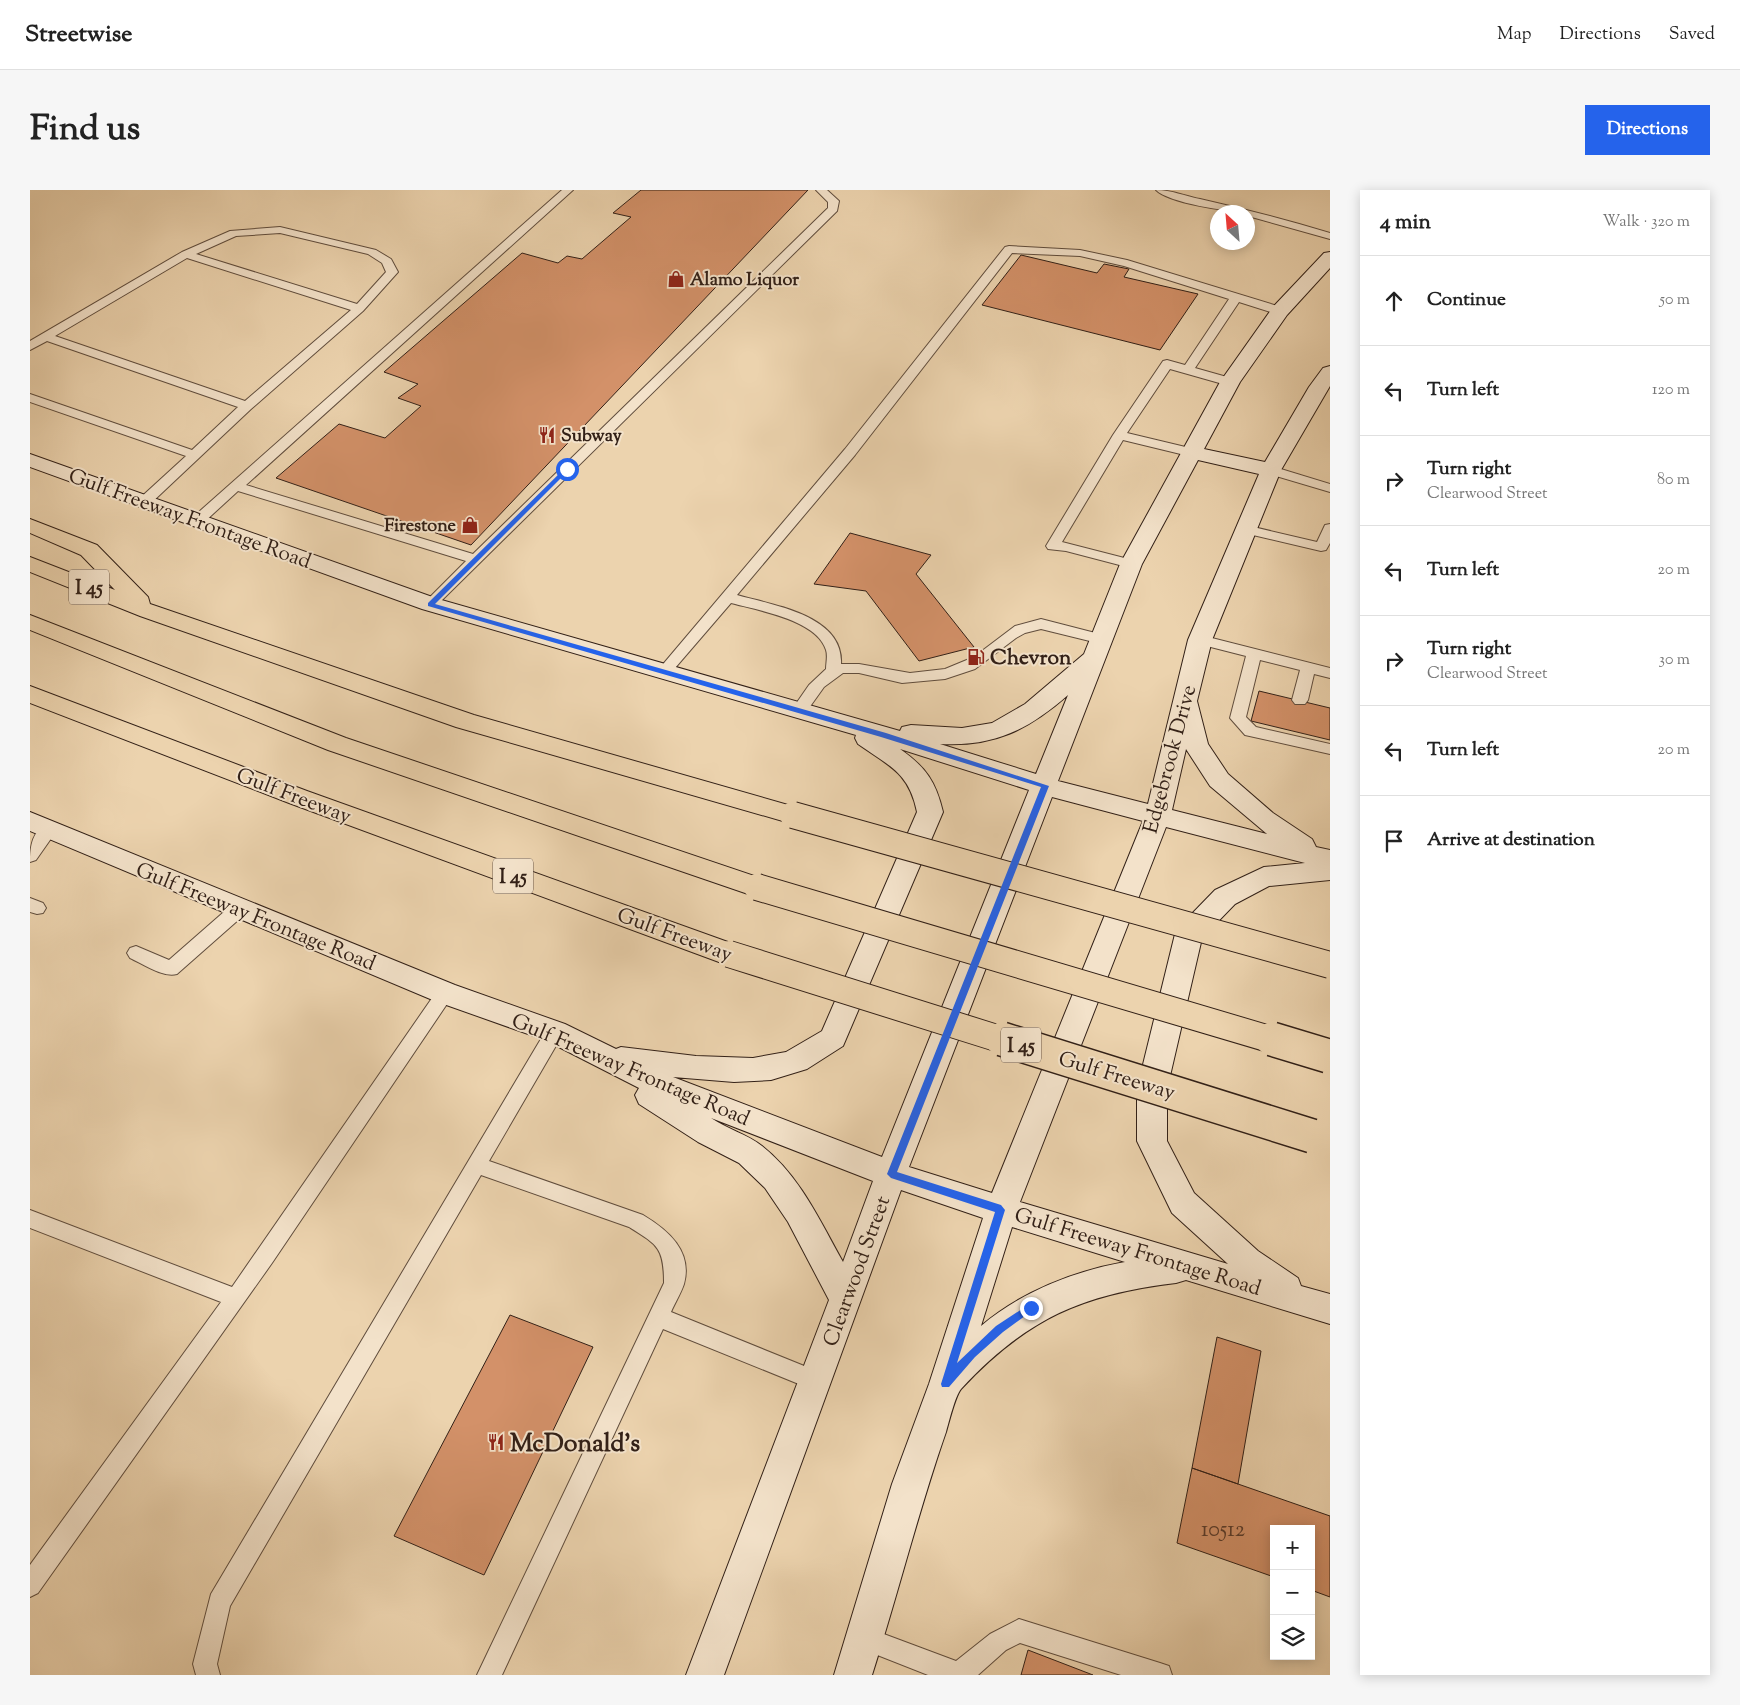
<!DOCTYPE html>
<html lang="en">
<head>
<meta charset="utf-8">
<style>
  body { margin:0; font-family:"Sorts Mill Goudy",serif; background:#f6f6f6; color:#222 }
  .controls { position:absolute; right:15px; bottom:15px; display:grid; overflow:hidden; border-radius:0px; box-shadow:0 2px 12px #0003 }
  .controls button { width:45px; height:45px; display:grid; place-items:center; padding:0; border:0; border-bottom:1px solid #e0e0e0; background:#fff; color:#222; font:25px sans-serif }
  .compass { position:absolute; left:1180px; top:15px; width:45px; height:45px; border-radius:50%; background:#fff; box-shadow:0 2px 12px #0003; rotate:334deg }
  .stop { position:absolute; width:15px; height:15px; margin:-11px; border:4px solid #2563eb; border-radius:50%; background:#fff }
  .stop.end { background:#2563eb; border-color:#fff; box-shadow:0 1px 5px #0008 }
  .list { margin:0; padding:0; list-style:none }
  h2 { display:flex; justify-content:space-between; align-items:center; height:65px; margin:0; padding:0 20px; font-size:21px }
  h2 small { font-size:16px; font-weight:400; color:#767676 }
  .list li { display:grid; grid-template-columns:32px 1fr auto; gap:15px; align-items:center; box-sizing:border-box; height:90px; padding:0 20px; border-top:1px solid #e0e0e0 }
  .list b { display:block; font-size:19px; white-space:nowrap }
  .list p { margin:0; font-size:16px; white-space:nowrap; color:#767676 }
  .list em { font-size:16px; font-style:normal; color:#767676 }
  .icon { flex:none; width:28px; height:28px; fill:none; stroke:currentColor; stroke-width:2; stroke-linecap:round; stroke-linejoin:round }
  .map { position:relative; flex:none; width:1300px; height:1485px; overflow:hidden; border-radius:0px }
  header { display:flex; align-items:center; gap:30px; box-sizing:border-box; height:70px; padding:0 25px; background:#fff; border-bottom:1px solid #e0e0e0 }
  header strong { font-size:24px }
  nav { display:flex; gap:28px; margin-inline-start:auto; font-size:18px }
  .intro { display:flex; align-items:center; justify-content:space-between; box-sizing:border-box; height:120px; padding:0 30px }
  h1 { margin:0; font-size:35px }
  .button { padding:12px 22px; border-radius:0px; background:#2563eb; color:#fff; font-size:18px; font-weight:700 }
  main { display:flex; gap:30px; padding:0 30px }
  aside { flex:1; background:#fff; border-radius:0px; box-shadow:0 2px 12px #0003 }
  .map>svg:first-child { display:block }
</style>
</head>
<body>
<header>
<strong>Streetwise</strong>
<nav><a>Map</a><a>Directions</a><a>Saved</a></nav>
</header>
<div class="intro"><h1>Find us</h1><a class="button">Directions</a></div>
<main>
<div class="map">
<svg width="1300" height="1485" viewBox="0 0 1300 1485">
  <rect width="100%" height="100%" fill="#ecd3ae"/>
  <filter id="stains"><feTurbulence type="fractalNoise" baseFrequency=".004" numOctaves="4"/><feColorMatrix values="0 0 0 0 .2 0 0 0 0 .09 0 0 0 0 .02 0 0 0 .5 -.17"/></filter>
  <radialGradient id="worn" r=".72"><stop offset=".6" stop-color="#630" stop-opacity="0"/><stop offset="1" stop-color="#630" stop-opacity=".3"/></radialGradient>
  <path fill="#d39169" stroke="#322017" d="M 611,0 L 778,0 L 441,355 L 246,288 L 309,234 L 355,248 L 391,216 L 368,208 L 388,194 L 354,182 L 492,63 L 528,73 L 537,66 L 552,69 L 601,27 L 583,23 Z
    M 991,65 L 1067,83 L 1074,74 L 1099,79 L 1094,87 L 1168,104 L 1130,160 L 952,115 Z
    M 820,343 L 901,365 L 886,384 L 944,457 L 889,471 L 836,401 L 784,394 Z
    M 1229,501 L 1300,518 L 1300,550 L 1221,531 Z
    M 480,1125 L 563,1157 L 454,1385 L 364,1346 Z
    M 1187,1147 L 1231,1161 L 1208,1294 L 1162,1278 Z
    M 1162,1278 L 1300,1326 L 1300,1407 L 1281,1400 L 1281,1339 L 1244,1339 L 1244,1387 L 1147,1353 Z
    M 998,1460 L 1063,1485 L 991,1485 Z"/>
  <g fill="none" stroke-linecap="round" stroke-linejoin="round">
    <g stroke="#604d3d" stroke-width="2">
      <path id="service" d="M 532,0 L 543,0 L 216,295 L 443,364 L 798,18 L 798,12 L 786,0 L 797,0 L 809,11 L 807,21 L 405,417 L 395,417 L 393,414 L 436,371 L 208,301 L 172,334 L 162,334 L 160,331 L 162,328 Z
        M 1126,0 C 1142,0 1154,6 1170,9 C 1214,19 1257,30 1300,43 L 1300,49 L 1218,26 L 1218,22 C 1198,22 1139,13 1126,0 Z
        M 250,37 L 346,60 L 361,69 L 368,82 L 333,121 L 221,219 L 119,315 L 109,315 L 107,312 L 109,309 L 156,266 L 0,212 L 0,204 L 162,260 L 208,217 L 17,151 L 0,160 L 0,151 L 152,62 L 200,41 ZM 250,43 L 338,64 L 352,73 L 356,82 L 327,114 L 166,64 L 206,46 ZM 157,68 L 321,120 L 215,211 L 25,146 Z
        M 979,56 L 1050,60 L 1097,70 L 1254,118 L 1256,121 L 1250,125 L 1209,112 L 1165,178 L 1204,189 L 1206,192 L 1204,195 L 1200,196 L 1140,179 L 1097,243 L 1168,260 L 1170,263 L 1163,267 L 1093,250 L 1032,352 L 1106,371 L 1108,374 L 1106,377 L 1101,378 L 1036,361 L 1018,359 L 1016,356 L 1083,245 L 1133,171 L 1137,170 L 1155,175 L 1199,109 L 1094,76 L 1050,66 L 982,63 L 825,265 L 707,405 C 742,415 814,425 811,474 L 829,474 L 880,483 L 915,479 L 944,467 L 985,436 L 1011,429 L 1077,446 L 1079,449 L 1077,452 L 1072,454 L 1011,439 L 995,443 L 986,448 L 945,479 L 915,489 L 872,493 L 829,483 L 813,483 L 794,497 L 774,525 L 764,525 L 761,521 L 779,495 L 796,479 C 796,473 798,466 796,460 C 787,430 727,420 701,413 L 639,485 L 629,485 L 626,482 L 629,479 L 815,259 L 975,57 Z
        M 1241,276 L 1300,294 L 1300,302 L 1236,283 L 1234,280 L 1236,277 Z
        M 1300,334 L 1300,353 L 1296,360 L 1291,361 L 1210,342 L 1208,339 L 1215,335 L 1287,352 L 1295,335 Z
        M 1170,445 L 1300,478 L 1300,488 L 1284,484 L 1278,510 L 1275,514 L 1265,514 L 1262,510 L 1270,480 L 1230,470 L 1216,527 L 1226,537 L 1300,554 L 1300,564 L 1215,545 L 1200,528 L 1216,466 L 1165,453 L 1163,450 L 1165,447 Z
        M 19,634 L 25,636 L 27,640 L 6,670 L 0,672 C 0,657 2,639 19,634 Z
        M 0,708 L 13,713 L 16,718 L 13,723 L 7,724 L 0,722 Z
        M 209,713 L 215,714 L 218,719 L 215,724 L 147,784 C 133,788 113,774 100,768 L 97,763 L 100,758 L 106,756 L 139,770 L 203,714 Z
        M 415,796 L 421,798 L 424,803 L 421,808 L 242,1073 L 8,1403 L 0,1407 L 0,1375 L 191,1112 L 0,1038 L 0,1020 L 202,1097 L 409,798 Z
        M 525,835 L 532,837 L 534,842 L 459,971 L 613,1025 C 638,1040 663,1061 654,1094 C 651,1103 645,1113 641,1122 L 794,1184 L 797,1191 L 794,1198 L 786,1201 L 633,1139 L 472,1485 L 447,1485 L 634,1093 C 634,1058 628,1055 599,1037 L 451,985 L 200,1416 L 187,1474 L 190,1485 L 166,1485 L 163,1474 L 181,1404 L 518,837 Z
        M 989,1429 L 1130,1473 L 1139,1476 L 1142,1485 L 1091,1485 L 990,1453 L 976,1460 L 948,1485 L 898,1485 L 827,1457 L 823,1449 L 827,1441 L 835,1437 L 926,1471 L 960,1444 Z"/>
    </g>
    <g stroke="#322017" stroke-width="2">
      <path id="secondary" d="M 1300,62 L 1300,78 L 1257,125 L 1210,192 L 1174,259 L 1235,272 L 1279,197 L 1293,178 L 1300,176 L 1300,196 L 1251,280 L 1182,450 L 1167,511 L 1178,554 L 1198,584 L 1243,623 L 1282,649 L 1286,657 L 1300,660 L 1300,690 L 1239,696 L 1205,714 L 1172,748 L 1137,899 L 1137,951 L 1164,1003 L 1228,1061 L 1268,1088 L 1271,1096 L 1300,1104 L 1300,1134 L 1156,1090 L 1146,1093 C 1052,1104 996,1129 931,1199 C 925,1206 919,1232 916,1242 C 888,1322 868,1404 842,1485 L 804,1485 L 862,1294 L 899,1194 L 953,1028 L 871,1000 L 694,1485 L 656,1485 L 799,1110 L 758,1032 L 735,998 L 709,973 L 668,952 L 609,914 L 605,905 L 609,898 L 515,850 L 405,811 L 0,641 L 0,622 L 425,795 L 535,834 L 586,859 L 591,857 L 666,866 L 723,868 L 756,862 L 792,841 L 887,622 C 879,582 859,576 828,554 L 825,548 L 826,545 L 392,419 L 0,277 L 0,264 L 408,409 L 870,541 L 872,537 L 881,535 L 932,538 L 962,533 L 995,514 L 1054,464 L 1090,374 L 1190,192 L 1243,117 L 1294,63 ZM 1168,270 L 1229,284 L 1158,450 L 1118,614 L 1028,591 L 1112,374 ZM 1038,505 L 1006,584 L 910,554 C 964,557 998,540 1038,505 ZM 870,559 L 999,600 L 852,967 L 643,887 L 704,892 L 741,890 L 777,879 L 813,856 L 913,622 C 906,592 896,577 870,559 ZM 1156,559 L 1180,596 L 1237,644 L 1142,620 ZM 1022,607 L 1113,631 L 962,1003 L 879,977 ZM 1136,637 L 1275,673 L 1234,677 L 1185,700 L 1149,737 L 1145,744 L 1107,899 L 1107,951 L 1142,1023 L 1198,1074 L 990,1012 ZM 681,928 L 843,991 L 813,1072 C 790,1031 770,986 732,956 C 717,944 697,939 681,928 ZM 982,1037 L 1095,1072 C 1044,1081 991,1102 951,1136 Z"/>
    </g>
    <g stroke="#322017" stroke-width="2">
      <path id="motorway" d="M 0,329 L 67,355 L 118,407 L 120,414 L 126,416 L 444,525 L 772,619 L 776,625 L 772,631 L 763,634 L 426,537 L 110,426 L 0,382 L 0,367 L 85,400 L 51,365 L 0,343 Z
        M 0,425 L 316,548 L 736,690 L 740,697 L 736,704 L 727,707 L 718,704 L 298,560 L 0,440 Z
        M 0,496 L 277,601 L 709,756 L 713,764 L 709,772 L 699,775 L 689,772 L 259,613 L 0,513 Z"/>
    </g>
    <use href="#service" fill="#f3e2ca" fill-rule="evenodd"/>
    <use href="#secondary" fill="#f3e2ca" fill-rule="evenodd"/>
    <use href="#motorway" fill="#ecd3ae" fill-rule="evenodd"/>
    <g stroke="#322017" stroke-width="28" stroke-linecap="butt">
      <path id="motorway-bridge-far1" d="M 763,625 L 1300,775
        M 727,697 L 1246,851
        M 699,764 L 976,851"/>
    </g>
    <g stroke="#322017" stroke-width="36" stroke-linecap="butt">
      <path id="motorway-bridge" d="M 972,849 L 1282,946
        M 1242,849 L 1298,866"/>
    </g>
    <use href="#motorway-bridge-far1" stroke="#ecd3ae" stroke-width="26"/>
    <use href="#motorway-bridge" stroke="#ecd3ae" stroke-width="33"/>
  </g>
  <path fill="#2563eb" d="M 535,278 L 540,279 L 405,414 L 856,543 L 1019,596 L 867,982 L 971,1015 L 975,1020 L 927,1173 L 966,1136 L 998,1115 L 1001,1114 L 1006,1118 L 973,1142 L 945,1167 L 919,1197 L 912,1197 L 911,1194 L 965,1022 L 861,988 L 857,984 L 1011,597 L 851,547 L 398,416 L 398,413 Z"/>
  <defs>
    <g id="shop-bare" transform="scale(1.35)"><path d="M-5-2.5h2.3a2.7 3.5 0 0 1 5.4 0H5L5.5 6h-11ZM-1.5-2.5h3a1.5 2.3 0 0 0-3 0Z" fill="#8f2418" stroke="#f3e2ca" stroke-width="2.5" paint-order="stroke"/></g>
    <g id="restaurant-bare" transform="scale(1.35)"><path d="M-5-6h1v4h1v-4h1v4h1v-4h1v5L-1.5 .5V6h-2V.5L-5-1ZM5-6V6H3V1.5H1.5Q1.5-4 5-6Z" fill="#8f2418" stroke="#f3e2ca" stroke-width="2.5" paint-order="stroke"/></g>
    <g id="fuel-bare" transform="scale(1.35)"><path d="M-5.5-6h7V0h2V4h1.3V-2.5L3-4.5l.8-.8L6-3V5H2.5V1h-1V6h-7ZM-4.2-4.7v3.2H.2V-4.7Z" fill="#8f2418" stroke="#f3e2ca" stroke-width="2.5" paint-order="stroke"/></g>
  </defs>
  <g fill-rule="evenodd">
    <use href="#shop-bare" x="646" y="89"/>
    <use href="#restaurant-bare" x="517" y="245"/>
    <use href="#shop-bare" x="440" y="335"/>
    <use href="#fuel-bare" x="946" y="467"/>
    <use href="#restaurant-bare" x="466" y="1252"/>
  </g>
  <g text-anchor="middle" stroke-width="4" stroke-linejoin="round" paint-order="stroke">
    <g font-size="18" font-weight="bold" fill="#322017" stroke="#f3e2ca" text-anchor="start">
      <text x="660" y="95">Alamo Liquor</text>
      <text x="531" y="251">Subway</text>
      <text x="426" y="341" text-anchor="end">Firestone</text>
    </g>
    <g fill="#f3e2ca" stroke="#6c5a4d" stroke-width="1">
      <rect x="39" y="379.5" width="40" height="35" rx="4"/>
      <rect x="463" y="668.5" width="40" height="35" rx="4"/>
      <rect x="971" y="837.5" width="40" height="35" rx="4"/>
    </g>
    <g font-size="20" font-weight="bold" fill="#322017">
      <text x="59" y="404">I 45</text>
      <text x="483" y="693">I 45</text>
      <text x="991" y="862">I 45</text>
    </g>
    <g font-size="21" fill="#322017" stroke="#f3e2ca">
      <text transform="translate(160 328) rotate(20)" y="7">Gulf Freeway Frontage Road</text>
      <text transform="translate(1139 569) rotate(-75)" y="7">Edgebrook Drive</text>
      <text transform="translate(264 605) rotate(21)" y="7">Gulf Freeway</text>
      <text transform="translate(226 726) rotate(22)" y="7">Gulf Freeway Frontage Road</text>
      <text transform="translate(645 744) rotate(20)" y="7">Gulf Freeway</text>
      <text transform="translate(601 879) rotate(23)" y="7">Gulf Freeway Frontage Road</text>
      <text transform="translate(1087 885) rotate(17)" y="7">Gulf Freeway</text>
      <text transform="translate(1108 1061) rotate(17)" y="7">Gulf Freeway Frontage Road</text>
      <text transform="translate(826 1081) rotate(-70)" y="7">Clearwood Street</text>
    </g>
    <g font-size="21" font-weight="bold" fill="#322017" stroke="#f3e2ca" text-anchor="start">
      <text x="960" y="474">Chevron</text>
    </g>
    <g font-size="22" fill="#5a3c2c">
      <text x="1193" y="1346">10512</text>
    </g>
    <g font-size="25" font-weight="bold" fill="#322017" stroke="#f3e2ca" text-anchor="start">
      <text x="480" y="1261">McDonald's</text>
    </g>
  </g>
  <rect width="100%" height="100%" filter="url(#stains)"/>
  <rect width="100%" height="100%" fill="url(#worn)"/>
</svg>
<div class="controls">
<button>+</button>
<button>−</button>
<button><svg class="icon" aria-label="layers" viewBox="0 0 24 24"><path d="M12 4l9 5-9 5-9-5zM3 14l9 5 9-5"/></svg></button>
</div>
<svg class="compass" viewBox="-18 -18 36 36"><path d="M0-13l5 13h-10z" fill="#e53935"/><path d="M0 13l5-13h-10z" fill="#767676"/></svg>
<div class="stop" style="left:537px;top:279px"></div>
<div class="stop end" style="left:1001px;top:1118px"></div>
</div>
<aside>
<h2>4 min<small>Walk · 320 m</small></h2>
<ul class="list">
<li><svg class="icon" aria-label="ahead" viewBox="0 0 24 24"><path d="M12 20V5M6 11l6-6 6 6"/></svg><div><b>Continue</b></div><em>50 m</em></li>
<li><svg class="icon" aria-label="left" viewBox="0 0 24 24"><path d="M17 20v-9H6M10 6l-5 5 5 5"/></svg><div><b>Turn left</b></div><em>120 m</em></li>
<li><svg class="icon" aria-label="right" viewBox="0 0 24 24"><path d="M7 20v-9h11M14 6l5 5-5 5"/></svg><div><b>Turn right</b><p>Clearwood Street</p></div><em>80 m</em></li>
<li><svg class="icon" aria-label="left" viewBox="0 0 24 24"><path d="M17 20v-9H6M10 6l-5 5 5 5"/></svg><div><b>Turn left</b></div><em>20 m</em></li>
<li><svg class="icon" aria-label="right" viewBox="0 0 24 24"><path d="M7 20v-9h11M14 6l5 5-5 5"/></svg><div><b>Turn right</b><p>Clearwood Street</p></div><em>30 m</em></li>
<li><svg class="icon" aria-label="left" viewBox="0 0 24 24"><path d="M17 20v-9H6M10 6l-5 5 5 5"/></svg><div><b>Turn left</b></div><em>20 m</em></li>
<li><svg class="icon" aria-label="arrive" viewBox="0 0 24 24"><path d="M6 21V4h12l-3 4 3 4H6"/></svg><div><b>Arrive at destination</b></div></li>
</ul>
</aside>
</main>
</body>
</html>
